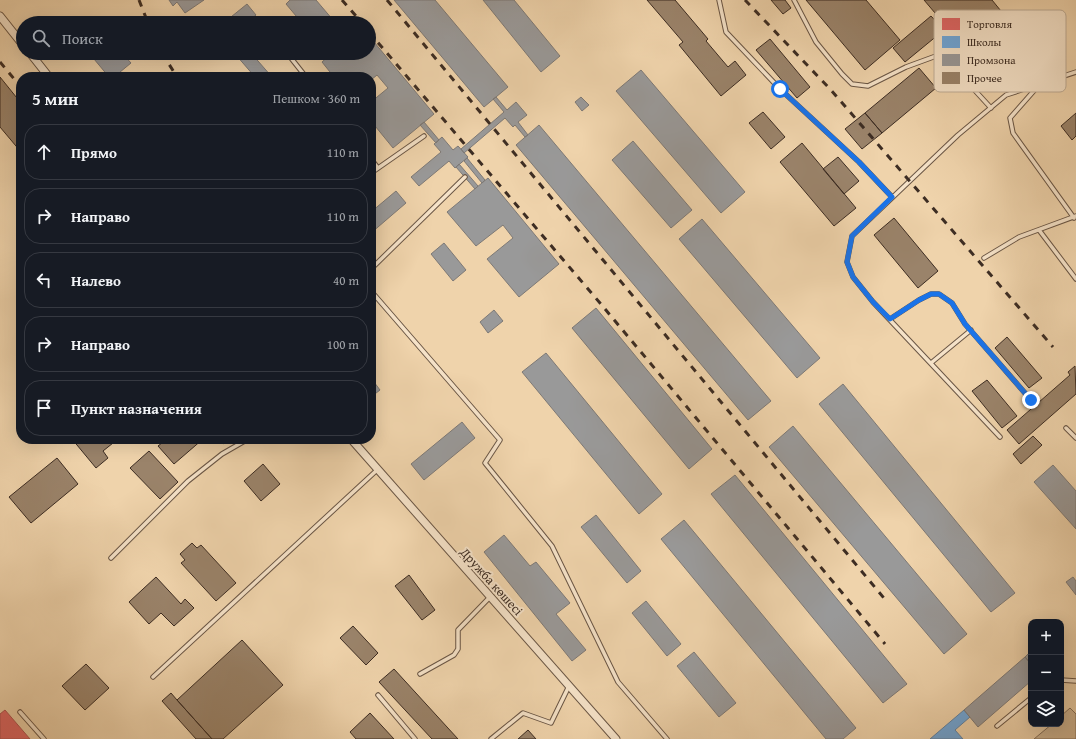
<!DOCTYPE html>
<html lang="ru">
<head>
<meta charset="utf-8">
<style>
  body { margin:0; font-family:"Gentium Book Plus",serif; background:#242831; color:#f1f3f6 }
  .controls { position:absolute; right:12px; bottom:12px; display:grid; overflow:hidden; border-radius:8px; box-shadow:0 4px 16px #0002 }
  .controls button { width:36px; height:36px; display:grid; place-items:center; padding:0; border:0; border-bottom:1px solid #363941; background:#171b24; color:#f1f3f6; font:20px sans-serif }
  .stop { position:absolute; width:12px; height:12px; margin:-9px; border:3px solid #1a73e8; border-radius:50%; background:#fff }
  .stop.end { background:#1a73e8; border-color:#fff; box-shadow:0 1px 4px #0008 }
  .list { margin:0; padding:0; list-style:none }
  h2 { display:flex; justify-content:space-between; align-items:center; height:52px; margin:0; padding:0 16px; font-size:17px }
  h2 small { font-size:13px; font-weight:400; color:#9ea1a6 }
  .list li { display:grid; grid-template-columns:26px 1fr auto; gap:12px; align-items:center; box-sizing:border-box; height:56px; margin:0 8px 8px; padding:0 8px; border:1px solid #363941; border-radius:16px }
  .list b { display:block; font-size:15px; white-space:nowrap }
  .list em { font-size:13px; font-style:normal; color:#9ea1a6 }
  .icon { flex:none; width:22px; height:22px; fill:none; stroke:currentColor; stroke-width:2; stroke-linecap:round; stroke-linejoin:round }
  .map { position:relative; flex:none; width:1076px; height:739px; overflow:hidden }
  .search { position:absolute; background:#171b24; box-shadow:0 4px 16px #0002; left:16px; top:16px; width:360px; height:44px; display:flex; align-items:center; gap:10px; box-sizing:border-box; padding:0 14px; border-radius:22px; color:#9ea1a6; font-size:15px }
  .panel { position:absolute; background:#171b24; box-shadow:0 4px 16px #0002; left:16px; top:72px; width:360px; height:372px; border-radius:16px }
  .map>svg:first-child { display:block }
</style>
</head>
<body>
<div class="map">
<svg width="1076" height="739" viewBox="0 0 1076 739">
  <rect width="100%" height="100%" fill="#efd3ab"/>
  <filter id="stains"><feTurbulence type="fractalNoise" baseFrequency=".005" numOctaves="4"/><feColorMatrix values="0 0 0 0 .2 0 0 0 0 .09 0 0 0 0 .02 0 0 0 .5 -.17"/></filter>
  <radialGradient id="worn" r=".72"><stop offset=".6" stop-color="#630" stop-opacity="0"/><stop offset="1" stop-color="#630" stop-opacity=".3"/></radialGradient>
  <path fill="#d1b794" stroke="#87725c" d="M 1070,708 L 1076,714 L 1076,739 L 1034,739 L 1052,724 L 1061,724 L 1061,716 Z"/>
  <path fill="#e06666" stroke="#af5552" d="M 5,710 L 30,739 L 0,739 L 0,714 Z"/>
  <path fill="#6fa8dc" stroke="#6083a4" d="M 964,710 L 970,717 L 955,730 L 963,739 L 930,739 Z"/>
  <path fill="#999" stroke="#7d7976" d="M 169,0 L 204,0 L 185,13 L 177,2 L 173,6 Z
    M 290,0 L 316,0 L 333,20 L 330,23 L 302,23 L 286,4 Z
    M 394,0 L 435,0 L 508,87 L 484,107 Z
    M 483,0 L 514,0 L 560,56 L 541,72 Z
    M 247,4 L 256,15 L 246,23 L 228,23 L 226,21 Z
    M 369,36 L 434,114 L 393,148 L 371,121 L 371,102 L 388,88 L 377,75 L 371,80 L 371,77 L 334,77 L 322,62 L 332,53 L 369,53 Z
    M 89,53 L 122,53 L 131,63 L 114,77 L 109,77 Z
    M 238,53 L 251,53 L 272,77 L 255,77 L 236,55 Z
    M 641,70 L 745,192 L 721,213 L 616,91 Z
    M 496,97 L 507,110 L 516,102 L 527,115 L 518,122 L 528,135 L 525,137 L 515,125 L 513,127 L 505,118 L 464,153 L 461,149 L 504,112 L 493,99 Z
    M 581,97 L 589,105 L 582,111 L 575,102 Z
    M 424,122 L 439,140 L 436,143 L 420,125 Z
    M 539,125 L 771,401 L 748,420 L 516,145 Z
    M 442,137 L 453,150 L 458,146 L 468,157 L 455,168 L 449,161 L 419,186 L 411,177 L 441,152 L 434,144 Z
    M 633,141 L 692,210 L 671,228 L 612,160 Z
    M 467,158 L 485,180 L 482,183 L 464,161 Z
    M 459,164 L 478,186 L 475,189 L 456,167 Z
    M 488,178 L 559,264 L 519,297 L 487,259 L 513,238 L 503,225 L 476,246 L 447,212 Z
    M 396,191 L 406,203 L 371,233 L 371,212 Z
    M 702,219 L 820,358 L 797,378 L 679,239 Z
    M 444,243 L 466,270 L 453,281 L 431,254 Z
    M 596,308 L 712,449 L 689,469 L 572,328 Z
    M 494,310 L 503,321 L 488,333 L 480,322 Z
    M 546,353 L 662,494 L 639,514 L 522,372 Z
    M 371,378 L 380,390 L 371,397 Z
    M 843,384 L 1015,593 L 991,612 L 819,404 Z
    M 462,422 L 475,438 L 424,480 L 411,464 Z
    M 793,426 L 967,634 L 944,654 L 769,447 Z
    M 1053,465 L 1076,491 L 1076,529 L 1034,482 Z
    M 735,475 L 907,684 L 883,703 L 711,494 Z
    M 596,515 L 641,571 L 627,583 L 581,527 Z
    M 684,520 L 856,728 L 843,739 L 826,739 L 661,539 Z
    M 504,535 L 530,566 L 536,562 L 570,603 L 556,614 L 586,650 L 572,661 L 484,552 Z
    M 1073,577 L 1076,581 L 1076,595 L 1066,582 Z
    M 646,601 L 681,644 L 667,656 L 632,613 Z
    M 1031,651 L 1031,664 L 1025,657 Z
    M 694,652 L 736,703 L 719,717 L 677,666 Z
    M 1025,657 L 1031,664 L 1031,681 L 978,727 L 964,710 Z"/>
  <path fill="#9a836a" stroke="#3d2d23" d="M 647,0 L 675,0 L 708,39 L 706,41 L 728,67 L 735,61 L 746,75 L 721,96 L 679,45 L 683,42 Z
    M 771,0 L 785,0 L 791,8 L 783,14 Z
    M 806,0 L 866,0 L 900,40 L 865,70 Z
    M 924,0 L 992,0 L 1019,33 L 980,66 Z
    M 931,16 L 944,30 L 905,62 L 893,48 Z
    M 770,39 L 810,87 L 797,98 L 756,50 Z
    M 919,68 L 936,88 L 882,133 L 865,113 Z
    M 0,77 L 21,103 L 21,152 L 0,127 Z
    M 763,112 L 785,137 L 771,149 L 749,123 Z
    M 865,113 L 882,133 L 862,149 L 845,129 Z
    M 1076,113 L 1076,136 L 1072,140 L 1061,126 Z
    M 802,143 L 856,208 L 834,226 L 780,162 Z
    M 838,157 L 859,181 L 844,194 L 823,169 Z
    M 894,218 L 938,271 L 918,288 L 874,235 Z
    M 1007,337 L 1042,378 L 1029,388 L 995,348 Z
    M 1075,366 L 1076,394 L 1019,444 L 1007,430 L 1070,375 L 1068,372 Z
    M 987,380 L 1017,416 L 1002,428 L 972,391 Z
    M 1033,436 L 1042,445 L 1021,464 L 1013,454 Z
    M 72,439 L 118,439 L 103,451 L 108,458 L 96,468 Z
    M 167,439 L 203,439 L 174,464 L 158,446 Z
    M 219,439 L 229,439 L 223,444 Z
    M 149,451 L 178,482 L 160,499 L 130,468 Z
    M 57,458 L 78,484 L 31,523 L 9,497 Z
    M 263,464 L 280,484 L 261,501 L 244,481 Z
    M 192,543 L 197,548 L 201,545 L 236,583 L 216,601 L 181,563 L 185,560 L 180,554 Z
    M 409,575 L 435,610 L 422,620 L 395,586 Z
    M 156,577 L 181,604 L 185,599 L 194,608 L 174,626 L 161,613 L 149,624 L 129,602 Z
    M 353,626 L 378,653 L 366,665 L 340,638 Z
    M 242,640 L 283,685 L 223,739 L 212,739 L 177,700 Z
    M 86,664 L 109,688 L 85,710 L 62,686 Z
    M 394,669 L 458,739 L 432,739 L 379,682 Z
    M 171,693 L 177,700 L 212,739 L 196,739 L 162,701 Z
    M 370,713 L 394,739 L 356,739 L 350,732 Z
    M 528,730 L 536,739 L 518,739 Z"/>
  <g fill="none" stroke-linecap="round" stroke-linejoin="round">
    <g stroke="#6a5645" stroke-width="5.5">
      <path id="lane" d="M 719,0 L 726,32 L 780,89 L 859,162 L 892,197
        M 794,0 L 816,42 L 842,74 L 852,84 L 868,86 L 906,67 L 936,56 L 947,60 L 991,108
        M 287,53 L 306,77
        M 1039,85 L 1010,118 L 1013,133 L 1074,218
        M 371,159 L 378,168
        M 371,173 L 424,136
        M 1039,230 L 1076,279
        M 984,258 L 1019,237 L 1076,216
        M 371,269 L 465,177
        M 371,291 L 500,440 L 485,463 L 552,546 L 618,682 L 667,739
        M 890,319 L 919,300 L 931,294 L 939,294 L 952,303 L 965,324 L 1031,400
        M 931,363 L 971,330
        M 1066,428 L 1076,438
        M 1000,437 L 873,302 L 853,277 L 847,262 L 852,236 L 958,135 L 1006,95 L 1076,72
        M 111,558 L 188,481 L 222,454 L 248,439
        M 420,674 L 454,655 L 458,649 L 458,630 L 490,597
        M 153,677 L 377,470
        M 1061,680 L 1076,681
        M 378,695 L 415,739
        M 20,712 L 44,739
        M 997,726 L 1031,698
        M 491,739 L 523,713 L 551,723 L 569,686"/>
    </g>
    <g stroke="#6a5645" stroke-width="9">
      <path id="street" d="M 0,16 L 23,45
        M 30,53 L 49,77
        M 351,439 L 616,739"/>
    </g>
    <use href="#lane" stroke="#f5e2c8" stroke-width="3.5"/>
    <use href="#street" stroke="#f5e2c8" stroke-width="7"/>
    <path stroke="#3d2d23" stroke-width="3" stroke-dasharray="7 7" stroke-linecap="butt" d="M 139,0 L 148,23
      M 342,0 L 362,23
      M 387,0 L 888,603
      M 745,0 L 831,90 L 1053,347
      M 369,32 L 600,303 L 885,644
      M 162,53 L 177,77
      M 0,62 L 20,86"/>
  </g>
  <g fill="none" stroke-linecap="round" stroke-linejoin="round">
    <path stroke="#1a73e8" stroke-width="5" d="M 780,89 L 859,162 L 892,197 L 852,236 L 847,262 L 853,277 L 873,302 L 890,319 L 919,300 L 931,294 L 939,294 L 952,303 L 965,324 L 1031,400"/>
  </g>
  <g text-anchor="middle" stroke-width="4" stroke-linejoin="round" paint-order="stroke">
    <g font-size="13" fill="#3d2d23" stroke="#f5e2c8">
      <text transform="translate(492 581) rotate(48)" y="5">Дружба көшесі</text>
    </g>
  </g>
  <rect x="934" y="10" width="132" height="82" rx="6" fill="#f5e2c8" stroke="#beac96" stroke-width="1"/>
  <rect x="942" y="18" width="18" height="12" fill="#e06666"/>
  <rect x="942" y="36" width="18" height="12" fill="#6fa8dc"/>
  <rect x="942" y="54" width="18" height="12" fill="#999"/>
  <rect x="942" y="72" width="18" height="12" fill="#9a836a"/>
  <g font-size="11" fill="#3d2d23">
    <text x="967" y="28">Торговля</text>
    <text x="967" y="46">Школы</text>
    <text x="967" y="64">Промзона</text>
    <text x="967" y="82">Прочее</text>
  </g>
  <rect width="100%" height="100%" filter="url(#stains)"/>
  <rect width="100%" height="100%" fill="url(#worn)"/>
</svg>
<div class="controls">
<button>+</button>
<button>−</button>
<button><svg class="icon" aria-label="layers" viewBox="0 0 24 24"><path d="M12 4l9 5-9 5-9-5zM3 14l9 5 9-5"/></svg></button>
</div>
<div class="stop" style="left:780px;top:89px"></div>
<div class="stop end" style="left:1031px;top:400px"></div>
<div class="search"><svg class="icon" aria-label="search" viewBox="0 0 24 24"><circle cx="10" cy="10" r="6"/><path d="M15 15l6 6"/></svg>Поиск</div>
<section class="panel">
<h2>5 мин<small>Пешком · 360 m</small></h2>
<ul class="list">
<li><svg class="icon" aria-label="ahead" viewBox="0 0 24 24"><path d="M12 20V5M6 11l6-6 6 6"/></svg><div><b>Прямо</b></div><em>110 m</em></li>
<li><svg class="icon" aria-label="right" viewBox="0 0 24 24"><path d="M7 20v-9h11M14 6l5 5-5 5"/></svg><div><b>Направо</b></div><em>110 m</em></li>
<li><svg class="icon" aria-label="left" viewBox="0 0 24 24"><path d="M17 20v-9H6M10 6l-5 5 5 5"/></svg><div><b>Налево</b></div><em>40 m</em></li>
<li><svg class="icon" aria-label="right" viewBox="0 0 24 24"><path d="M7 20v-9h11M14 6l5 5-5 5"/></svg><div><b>Направо</b></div><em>100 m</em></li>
<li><svg class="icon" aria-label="arrive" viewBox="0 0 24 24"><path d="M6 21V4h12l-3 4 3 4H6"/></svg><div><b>Пункт назначения</b></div></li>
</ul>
</section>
</div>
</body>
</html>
